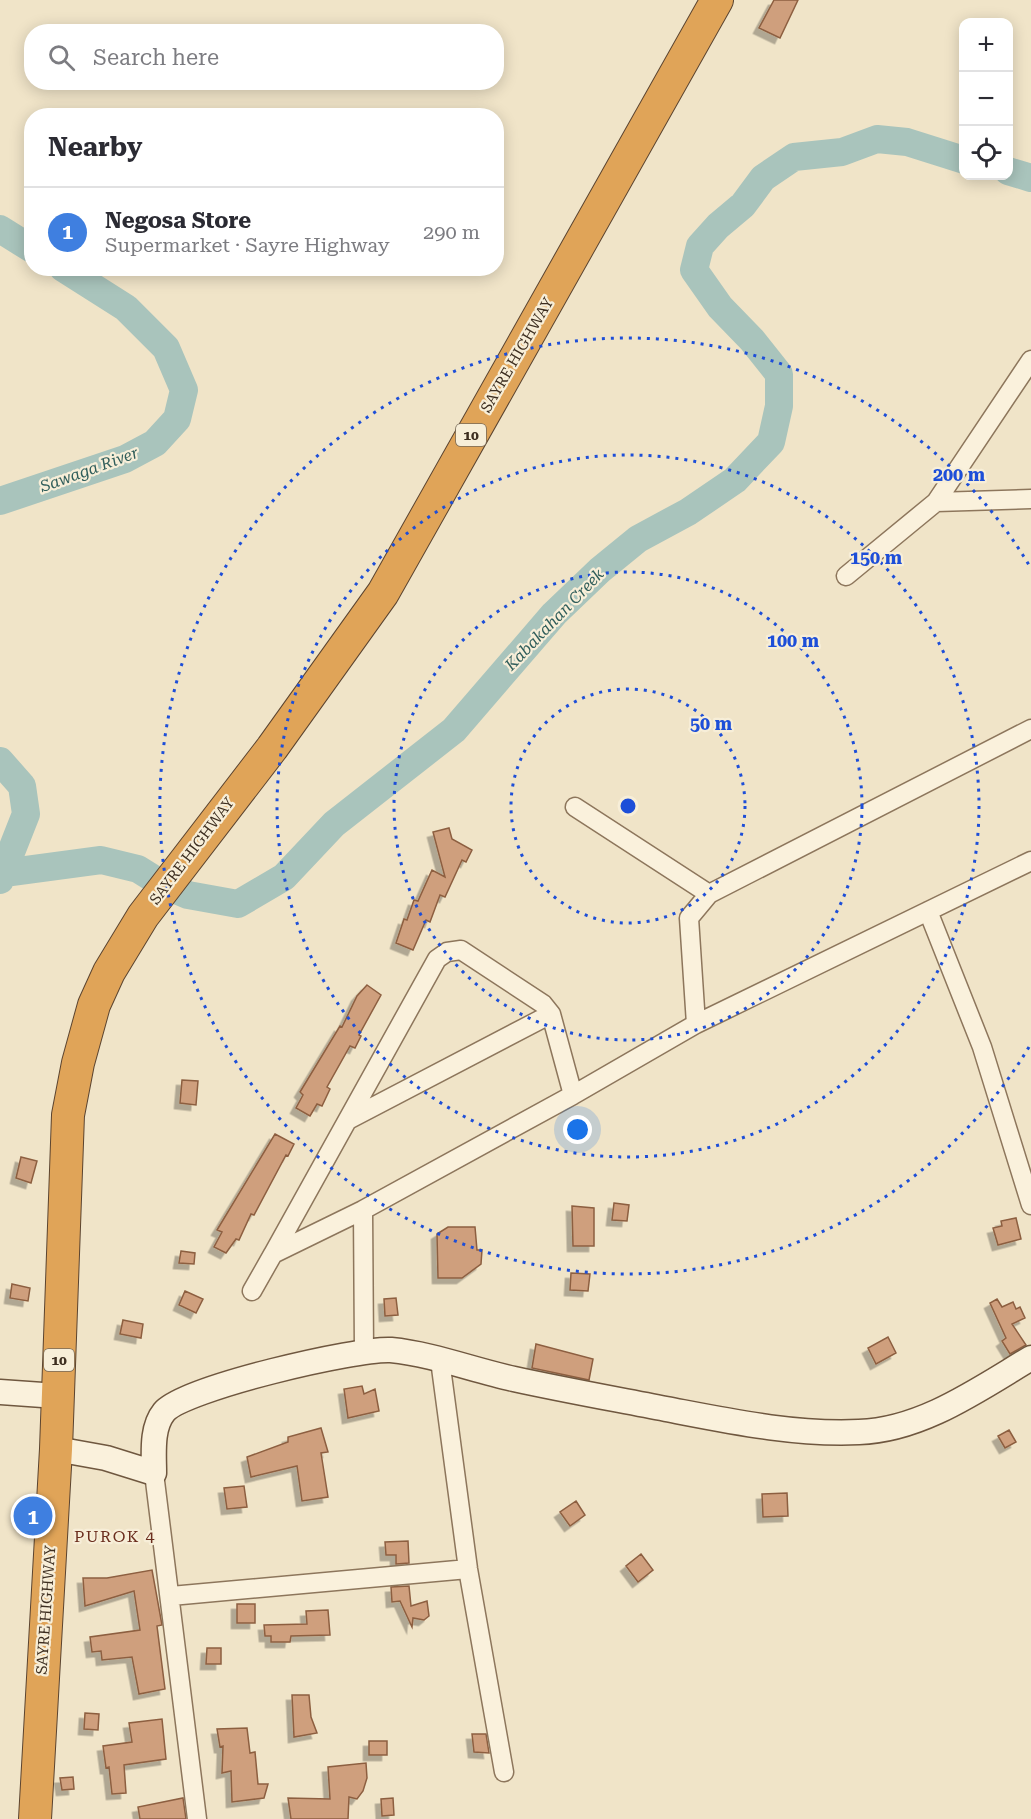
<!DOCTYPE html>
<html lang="en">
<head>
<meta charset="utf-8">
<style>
  body { margin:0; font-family:"Roboto Serif",serif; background:#f2f2f3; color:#2b2b33 }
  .controls { position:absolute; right:18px; top:18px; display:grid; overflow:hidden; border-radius:12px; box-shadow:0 3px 15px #0003 }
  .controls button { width:54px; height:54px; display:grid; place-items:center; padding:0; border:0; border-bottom:2px solid #e1e1e2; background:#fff; color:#2b2b33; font:30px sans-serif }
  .you { position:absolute; left:578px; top:1130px; width:21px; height:21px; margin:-15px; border:4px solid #fff; border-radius:50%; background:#1a73e8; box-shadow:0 0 0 9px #1a73e833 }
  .badge { display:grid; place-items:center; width:39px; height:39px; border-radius:50%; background:#9e2a2b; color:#fff; font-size:20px; font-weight:700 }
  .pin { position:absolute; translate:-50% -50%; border:3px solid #fff; box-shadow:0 2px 6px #0006 }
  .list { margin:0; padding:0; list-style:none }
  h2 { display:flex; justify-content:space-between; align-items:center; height:78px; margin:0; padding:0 24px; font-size:26px }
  h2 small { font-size:20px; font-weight:400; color:#7c7c81 }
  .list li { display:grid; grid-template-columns:39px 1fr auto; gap:18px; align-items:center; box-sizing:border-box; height:90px; padding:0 24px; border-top:2px solid #e1e1e2 }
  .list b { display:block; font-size:22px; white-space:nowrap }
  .list p { margin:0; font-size:20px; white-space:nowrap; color:#7c7c81 }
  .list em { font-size:20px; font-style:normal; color:#7c7c81 }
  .icon { flex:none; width:33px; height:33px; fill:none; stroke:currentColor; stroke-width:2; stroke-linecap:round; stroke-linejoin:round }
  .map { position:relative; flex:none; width:1031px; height:1819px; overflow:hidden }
  .search { position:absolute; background:#fff; box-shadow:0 3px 15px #0003; left:24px; top:24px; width:480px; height:66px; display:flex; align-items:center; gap:15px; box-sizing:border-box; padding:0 21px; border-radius:24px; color:#7c7c81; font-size:22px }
  .panel { position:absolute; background:#fff; box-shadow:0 3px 15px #0003; left:24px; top:108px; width:480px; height:168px; border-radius:24px }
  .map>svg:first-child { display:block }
</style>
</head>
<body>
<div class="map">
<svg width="1031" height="1819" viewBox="0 0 1031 1819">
  <defs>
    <filter id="shadow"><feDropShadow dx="-5.5" dy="5.5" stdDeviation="0" flood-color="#0004"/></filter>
  </defs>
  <rect width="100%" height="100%" fill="#f0e4c8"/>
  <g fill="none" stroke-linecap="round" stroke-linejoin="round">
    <path stroke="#a9c4bc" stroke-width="28" d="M 1008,171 L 1031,178
      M 0,229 L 32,249
      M 0,501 L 125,459 L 155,443 L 177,419 L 184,390 L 166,348 L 126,308 L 63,268
      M 0,761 L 22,786 L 26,814 L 0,880
      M 4,873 L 101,860 L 138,869 L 162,884 L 188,895 L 238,904 L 284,877 L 334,824 L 454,730 L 554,614 L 600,570 L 638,539 L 688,512 L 735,480 L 771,442 L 779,406 L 779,374 L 752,340 L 720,307 L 694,270 L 700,246 L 718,226 L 743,205 L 763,178 L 794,157 L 842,152 L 877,139 L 907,142 L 964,160"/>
  </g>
  <path fill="#cf9f7d" stroke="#8d5f41" stroke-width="1.5" filter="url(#shadow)" d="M 774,0 L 798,0 L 780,38 L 759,28 Z
    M 449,828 L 452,839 L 472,850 L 466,862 L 462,860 L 445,897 L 440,895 L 430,922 L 426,920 L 413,950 L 396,943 L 404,919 L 407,920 L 414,900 L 418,901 L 432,870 L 445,877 L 433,832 Z
    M 367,985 L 381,995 L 359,1035 L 361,1036 L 355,1048 L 350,1046 L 327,1087 L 330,1089 L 322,1106 L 317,1104 L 310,1116 L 296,1108 L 303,1095 L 300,1092 L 340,1026 L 342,1027 L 357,996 Z
    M 182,1080 L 198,1081 L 196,1105 L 180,1103 Z
    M 275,1134 L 294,1144 L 288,1156 L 286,1155 L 254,1215 L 251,1214 L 239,1240 L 236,1239 L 226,1253 L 214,1247 L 222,1232 L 217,1230 Z
    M 21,1157 L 37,1161 L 31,1183 L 16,1178 Z
    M 614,1203 L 629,1205 L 627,1221 L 612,1220 Z
    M 572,1206 L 594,1208 L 594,1246 L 573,1246 Z
    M 1016,1218 L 1021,1239 L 998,1245 L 993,1228 L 1002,1226 L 1001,1221 Z
    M 448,1227 L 475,1227 L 477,1250 L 482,1250 L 481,1264 L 462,1278 L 438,1278 L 437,1234 Z
    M 181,1251 L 195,1253 L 194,1264 L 179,1263 Z
    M 571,1273 L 590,1274 L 588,1291 L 570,1290 Z
    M 12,1284 L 30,1288 L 28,1301 L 10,1298 Z
    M 185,1291 L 203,1299 L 196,1313 L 179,1305 Z
    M 396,1298 L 398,1315 L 385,1316 L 384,1299 Z
    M 997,1299 L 1002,1307 L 1013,1302 L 1016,1309 L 1020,1307 L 1025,1318 L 1012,1324 L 1026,1345 L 1010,1354 L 1002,1341 L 1006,1338 L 990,1303 Z
    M 123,1320 L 143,1324 L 141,1338 L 120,1334 Z
    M 888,1337 L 896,1353 L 876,1364 L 868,1348 Z
    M 536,1344 L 593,1359 L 589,1380 L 532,1368 Z
    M 362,1386 L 364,1394 L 375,1389 L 379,1411 L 348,1418 L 344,1389 Z
    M 321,1428 L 328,1452 L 321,1453 L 328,1497 L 302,1501 L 297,1466 L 251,1477 L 247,1457 L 288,1442 L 288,1437 Z
    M 1009,1430 L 1016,1442 L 1005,1448 L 998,1436 Z
    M 244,1486 L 247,1507 L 227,1509 L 224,1488 Z
    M 787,1493 L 788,1516 L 763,1517 L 762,1494 Z
    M 576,1501 L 585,1515 L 570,1526 L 560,1512 Z
    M 408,1541 L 409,1563 L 396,1564 L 396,1555 L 386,1555 L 385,1542 Z
    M 641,1554 L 653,1570 L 638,1582 L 626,1566 Z
    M 152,1570 L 162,1625 L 157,1626 L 165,1689 L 139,1694 L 132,1657 L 102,1660 L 101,1651 L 92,1652 L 90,1637 L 140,1630 L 134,1591 L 85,1606 L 83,1578 L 107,1578 Z
    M 409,1586 L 411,1606 L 427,1601 L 429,1616 L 424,1620 L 413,1618 L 412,1627 L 400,1601 L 392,1602 L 391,1587 Z
    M 237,1604 L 255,1604 L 255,1623 L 237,1623 Z
    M 328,1610 L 330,1635 L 291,1636 L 290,1642 L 271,1642 L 271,1636 L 265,1636 L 264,1625 L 307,1624 L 306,1611 Z
    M 207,1648 L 221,1648 L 221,1664 L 206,1664 Z
    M 292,1695 L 309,1695 L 311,1717 L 317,1733 L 294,1737 Z
    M 85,1713 L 99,1714 L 98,1730 L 84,1729 Z
    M 162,1719 L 166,1759 L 124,1765 L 126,1793 L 112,1794 L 109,1767 L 106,1768 L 103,1746 L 132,1742 L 129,1723 Z
    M 247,1728 L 250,1753 L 255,1752 L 258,1784 L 268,1784 L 264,1798 L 232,1802 L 231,1771 L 222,1773 L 223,1746 L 220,1747 L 217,1729 Z
    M 472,1734 L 486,1734 L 489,1753 L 474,1752 Z
    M 369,1741 L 387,1741 L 387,1755 L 369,1755 Z
    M 366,1763 L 367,1778 L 363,1791 L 357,1799 L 349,1797 L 348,1819 L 291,1819 L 288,1798 L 330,1799 L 328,1767 Z
    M 73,1777 L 74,1789 L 62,1790 L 60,1778 Z
    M 183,1798 L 186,1819 L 140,1819 L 138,1807 Z
    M 393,1798 L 394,1815 L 382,1816 L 381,1799 Z"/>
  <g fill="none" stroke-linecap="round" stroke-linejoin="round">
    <g stroke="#8d765c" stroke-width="21">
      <path id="street" d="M 936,502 L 1031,499
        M 846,576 L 936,502 L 1031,360
        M 1031,729 L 709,894 L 689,918 L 696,1024 L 1031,861
        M 575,807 L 709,894
        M 928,911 L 982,1047 L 1031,1205
        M 348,1120 L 551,1014
        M 363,1210 L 573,1095 L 696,1024
        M 273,1254 L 437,959 L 447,952 L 461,950 L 543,1004 L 551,1014 L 573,1095
        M 252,1291 L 273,1254 L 363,1210 L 364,1351
        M 440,1360 L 468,1569 L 504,1772
        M 154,1473 L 197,1819
        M 171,1596 L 468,1569"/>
    </g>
    <g stroke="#6f573f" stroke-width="27">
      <path id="secondary" d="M 0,1392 L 57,1396
        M 56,1449 L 106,1458 L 154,1473 C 154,1454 151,1428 164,1412 C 184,1388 357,1348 391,1350 C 432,1354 473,1370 514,1379 C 564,1390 615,1399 666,1409 C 729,1421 794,1435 859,1432 C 922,1430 979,1389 1031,1358"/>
    </g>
    <g stroke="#5b4430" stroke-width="34">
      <path id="highway" d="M 35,1819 L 56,1449 L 68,1115 L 78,1063 L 94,1005 L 109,972 L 143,916 L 272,748 L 383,593 L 717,0"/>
    </g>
    <use href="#street" stroke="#faf1dc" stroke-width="18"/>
    <use href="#secondary" stroke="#faf1dc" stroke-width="24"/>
    <use href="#highway" stroke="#e0a458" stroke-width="32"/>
  </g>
  <g fill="none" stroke="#1d4ed8" stroke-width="3" stroke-dasharray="3 6">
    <circle cx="628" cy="806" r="117"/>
    <circle cx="628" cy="806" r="234"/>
    <circle cx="628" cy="806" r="351"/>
    <path d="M1029 1047A468 468 0 1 1 1029 565"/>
  </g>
  <g text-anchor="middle" stroke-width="4.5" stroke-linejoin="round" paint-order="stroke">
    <g fill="#f7eed8" stroke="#756857" stroke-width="1.5">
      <rect x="456" y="424" width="30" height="22" rx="4.5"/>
      <rect x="44" y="1349" width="30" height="22" rx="4.5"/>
    </g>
    <g font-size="14" font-weight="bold" fill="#3d2e20">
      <text x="471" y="440">10</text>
      <text x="59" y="1365">10</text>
    </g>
    <g font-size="15" fill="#3d2e20" stroke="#f7eed8">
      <text transform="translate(517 355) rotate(-60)" y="5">SAYRE HIGHWAY</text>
      <text transform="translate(192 851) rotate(-53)" y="5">SAYRE HIGHWAY</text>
      <text transform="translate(46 1610) rotate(-86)" y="5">SAYRE HIGHWAY</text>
    </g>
    <g font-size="16" font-style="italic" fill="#2f5d5a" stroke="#f7eed8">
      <text transform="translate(89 469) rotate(-20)" y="6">Sawaga River</text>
      <text transform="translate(554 619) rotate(-46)" y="6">Kabakahan Creek</text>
    </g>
    <g font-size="16" letter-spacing="1.5" fill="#6b2e1e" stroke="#f7eed8">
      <text x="115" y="1542">PUROK 4</text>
    </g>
  </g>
  <circle cx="628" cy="806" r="9" fill="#1d4ed8" stroke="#f7eed8" stroke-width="3"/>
  <g font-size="18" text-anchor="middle" font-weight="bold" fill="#1d4ed8" stroke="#f7eed8" stroke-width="4.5" stroke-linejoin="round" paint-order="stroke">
    <text x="959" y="481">200 m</text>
    <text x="876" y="564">150 m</text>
    <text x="793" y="647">100 m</text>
    <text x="711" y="730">50 m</text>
  </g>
</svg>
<div class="controls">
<button>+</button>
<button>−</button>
<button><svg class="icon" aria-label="locate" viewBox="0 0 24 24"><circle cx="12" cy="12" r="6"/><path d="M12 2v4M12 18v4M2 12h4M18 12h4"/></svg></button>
</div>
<div class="you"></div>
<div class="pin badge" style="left:33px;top:1516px;background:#3f7fe0">1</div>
<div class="search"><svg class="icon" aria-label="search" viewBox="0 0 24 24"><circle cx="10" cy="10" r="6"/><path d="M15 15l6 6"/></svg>Search here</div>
<section class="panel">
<h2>Nearby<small></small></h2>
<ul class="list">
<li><span class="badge" style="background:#3f7fe0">1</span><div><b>Negosa Store</b><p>Supermarket · Sayre Highway</p></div><em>290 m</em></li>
</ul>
</section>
</div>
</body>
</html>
